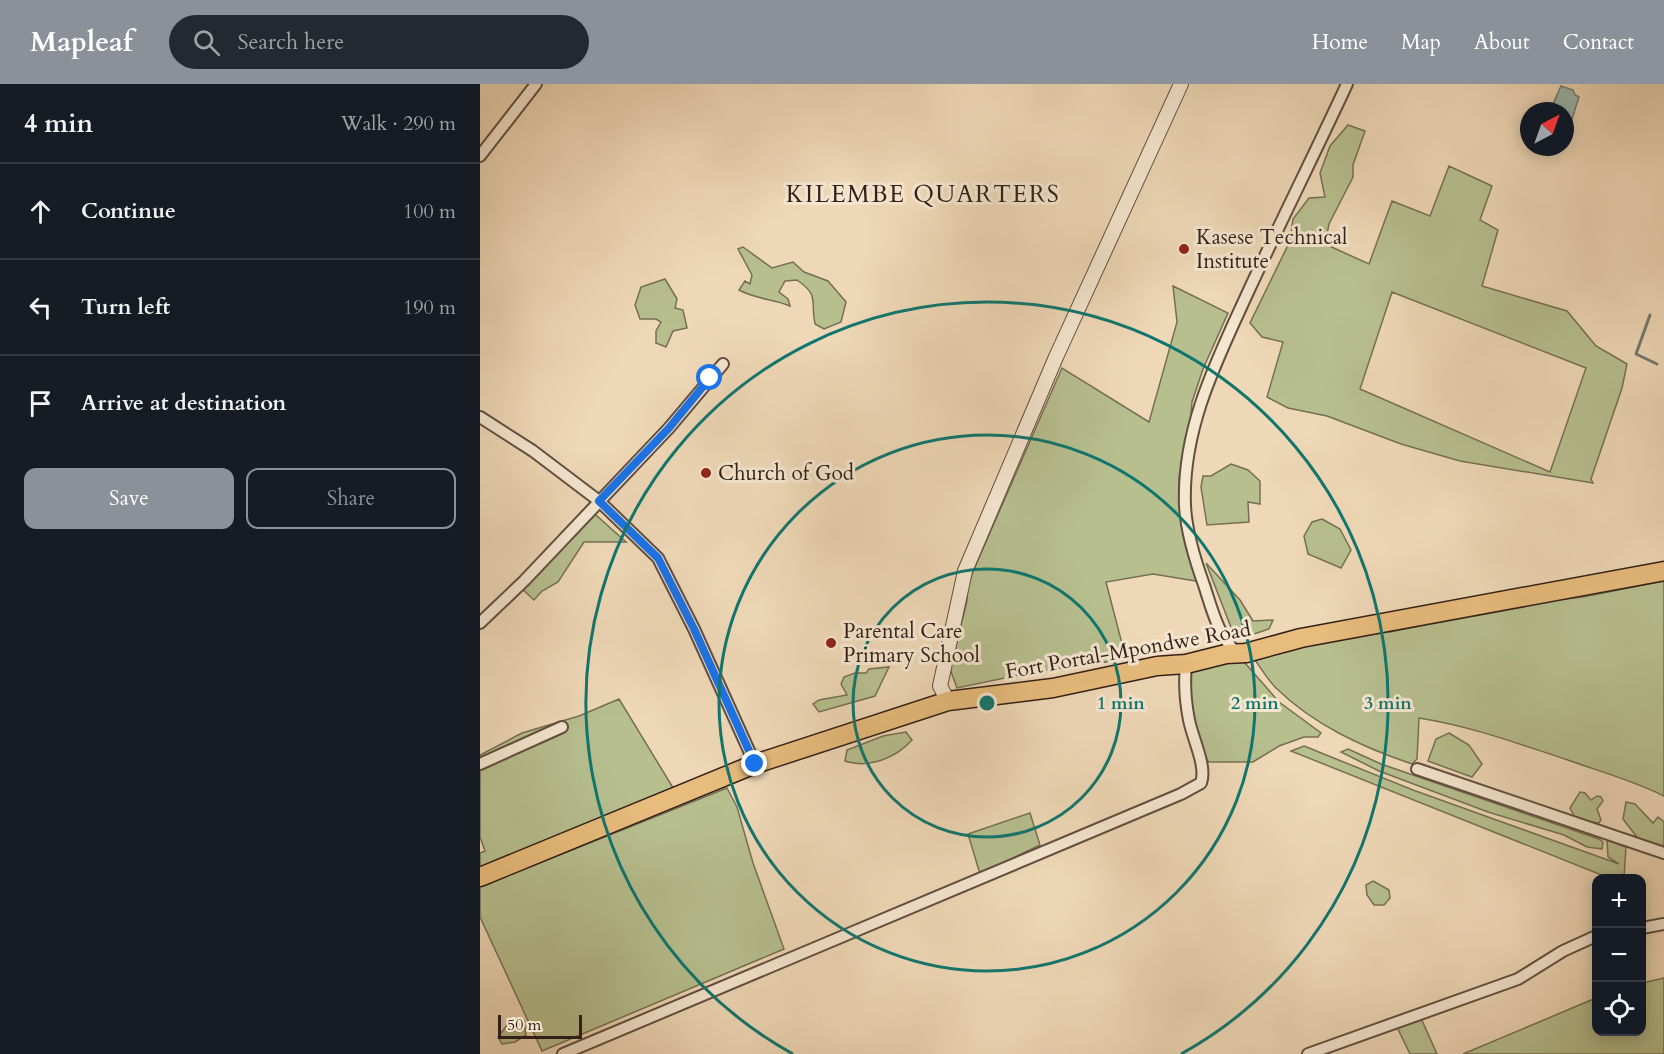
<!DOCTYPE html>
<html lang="en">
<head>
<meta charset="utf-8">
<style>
  body { margin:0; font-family:Cardo,serif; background:#242831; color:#f1f3f6 }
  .controls { position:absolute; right:18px; bottom:18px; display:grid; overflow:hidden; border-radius:12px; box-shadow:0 3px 15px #0003 }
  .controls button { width:54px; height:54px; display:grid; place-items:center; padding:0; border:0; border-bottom:2px solid #363941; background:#171b24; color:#f1f3f6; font:30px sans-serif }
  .compass { position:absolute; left:1040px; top:18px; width:54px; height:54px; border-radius:50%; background:#171b24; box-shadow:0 3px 15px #0003; rotate:41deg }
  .scale { position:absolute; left:18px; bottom:15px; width:84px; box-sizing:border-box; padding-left:6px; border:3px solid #332018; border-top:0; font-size:16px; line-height:21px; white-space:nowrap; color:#332018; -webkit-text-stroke:4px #f5e6d0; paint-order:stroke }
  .stop { position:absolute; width:18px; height:18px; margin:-14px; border:4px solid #1a73e8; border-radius:50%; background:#fff }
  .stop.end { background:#1a73e8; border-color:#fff; box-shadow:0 2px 6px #0008 }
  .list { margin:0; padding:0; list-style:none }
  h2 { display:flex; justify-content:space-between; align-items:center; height:78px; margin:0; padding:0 24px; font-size:26px }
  h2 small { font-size:20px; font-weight:400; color:#9ea1a6 }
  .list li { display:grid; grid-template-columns:39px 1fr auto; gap:18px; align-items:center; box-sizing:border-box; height:96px; padding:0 24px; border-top:2px solid #363941 }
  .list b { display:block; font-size:22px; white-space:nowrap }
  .list em { font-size:20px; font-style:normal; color:#9ea1a6 }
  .actions { display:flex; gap:12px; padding:18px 24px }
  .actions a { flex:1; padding:14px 0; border:2px solid #8c9099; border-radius:12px; text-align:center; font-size:21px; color:#8c9099 }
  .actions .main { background:#8c9099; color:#fff }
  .icon { flex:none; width:33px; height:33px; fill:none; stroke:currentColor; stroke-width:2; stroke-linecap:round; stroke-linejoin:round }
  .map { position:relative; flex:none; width:1184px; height:970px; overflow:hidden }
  header { display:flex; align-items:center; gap:36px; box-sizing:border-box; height:84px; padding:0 30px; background:#8c9099; color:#fff }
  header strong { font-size:28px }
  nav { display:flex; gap:33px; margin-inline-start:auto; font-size:21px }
  .search { width:420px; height:54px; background:#242831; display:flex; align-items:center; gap:15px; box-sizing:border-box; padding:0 21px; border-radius:33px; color:#9ea1a6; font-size:22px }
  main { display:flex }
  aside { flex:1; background:#171b24 }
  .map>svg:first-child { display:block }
</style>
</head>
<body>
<header>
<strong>Mapleaf</strong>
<div class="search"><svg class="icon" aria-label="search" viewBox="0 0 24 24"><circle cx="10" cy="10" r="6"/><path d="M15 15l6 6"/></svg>Search here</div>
<nav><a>Home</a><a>Map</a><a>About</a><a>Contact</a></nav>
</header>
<main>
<aside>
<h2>4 min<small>Walk · 290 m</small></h2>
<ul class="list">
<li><svg class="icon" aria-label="ahead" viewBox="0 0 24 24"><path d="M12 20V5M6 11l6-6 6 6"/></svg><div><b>Continue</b></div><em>100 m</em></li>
<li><svg class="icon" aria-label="left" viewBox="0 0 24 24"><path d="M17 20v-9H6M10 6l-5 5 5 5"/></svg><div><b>Turn left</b></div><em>190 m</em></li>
<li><svg class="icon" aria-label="arrive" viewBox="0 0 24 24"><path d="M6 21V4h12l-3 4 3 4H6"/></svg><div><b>Arrive at destination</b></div></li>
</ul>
<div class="actions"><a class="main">Save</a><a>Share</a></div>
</aside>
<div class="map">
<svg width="1184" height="970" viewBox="0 0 1184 970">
  <rect width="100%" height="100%" fill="#efd8b7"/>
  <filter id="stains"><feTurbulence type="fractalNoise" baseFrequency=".00333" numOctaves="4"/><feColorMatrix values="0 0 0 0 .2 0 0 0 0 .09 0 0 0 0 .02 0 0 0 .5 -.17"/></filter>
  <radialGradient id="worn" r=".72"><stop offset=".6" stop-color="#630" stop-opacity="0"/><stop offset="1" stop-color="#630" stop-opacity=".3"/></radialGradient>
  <path fill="#b7bf8f" stroke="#757054" stroke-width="1.5" fill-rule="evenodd" d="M 868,41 L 885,47 L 873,81 L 873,93 L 849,140 L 845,160 L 889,180 L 912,117 L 950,132 L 969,82 L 1012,102 L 1000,136 L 1018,146 L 1002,202 L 1087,227 L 1116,262 L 1147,280 L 1142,304 L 1111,395 L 1113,399 L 980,377 L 921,360 L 847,332 L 808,324 L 787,313 L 803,258 L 782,253 L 770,239 L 810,157 L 813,135 L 829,114 L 845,113 L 840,89 L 850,62 ZM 912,208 L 1106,284 L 1070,388 L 880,305 Z
    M 263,163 L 292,184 L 313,178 L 324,188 L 348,197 L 366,218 L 361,238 L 344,245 L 335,240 C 330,216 340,212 317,196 L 305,197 L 299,208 L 308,215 L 310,222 C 294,215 275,215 259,206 L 265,197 L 270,200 L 272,191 L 258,165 Z
    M 185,195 L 197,215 L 195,224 L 203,226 L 207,244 L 193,247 L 186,263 L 176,259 L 176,247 L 181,238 L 176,235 L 160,235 L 155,221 L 161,203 Z
    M 693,202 L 748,229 L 723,285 L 712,318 L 710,343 L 699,393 L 701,429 L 716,497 L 673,490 L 626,498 L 646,575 L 553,588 L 477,604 L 470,585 L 487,517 L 488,499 L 582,284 L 669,338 L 697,238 Z
    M 751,380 L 768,386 L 780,397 L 780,420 L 768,418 L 769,438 L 727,441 L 721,403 L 723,392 L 731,392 Z
    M 116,431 L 146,458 L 104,458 L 78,498 L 62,507 L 54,516 L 41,504 L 104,433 Z
    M 842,435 L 860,445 L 871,466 L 861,484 L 828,470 L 824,452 L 832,438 Z
    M 726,479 L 760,516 L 773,537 L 793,536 L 789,545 L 756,556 Z
    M 1184,497 L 1184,712 C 1152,696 1118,687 1085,675 C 1036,659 990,642 939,634 L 937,675 L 932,680 C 882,663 834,641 796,604 C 786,594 779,581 771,570 L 899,546 L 910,548 L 1048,519 L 1103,513 Z
    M 758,571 L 799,618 L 841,649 L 838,653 L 824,653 L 799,662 L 773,678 L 729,678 L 714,661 L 707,582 Z
    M 409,583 L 395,612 L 339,628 L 333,620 L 339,616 L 367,611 L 361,600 L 364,593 L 375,589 L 386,589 L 389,585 Z
    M 139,615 L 195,707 L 0,785 L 0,769 L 5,767 L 0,753 L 0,671 L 42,649 L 99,632 Z
    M 426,648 L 432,656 C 416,674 388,685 365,677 L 367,666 L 403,652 Z
    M 969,649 L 989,661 L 1002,680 L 992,693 L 948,677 L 956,655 Z
    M 824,662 L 933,706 L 1139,780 L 1128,773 L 1127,756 L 1146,763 L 1144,794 L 1129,794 L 811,667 Z
    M 868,665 L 901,680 L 1119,755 L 1123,758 L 1122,765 L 1107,763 L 1084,751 L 1008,728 L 899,687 L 861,668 Z
    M 247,704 L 257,723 L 273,779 L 304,865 L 62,967 L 0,833 L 0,803 Z
    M 1100,708 L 1105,709 L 1111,716 L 1117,712 L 1121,713 L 1123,717 L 1117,725 L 1121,736 L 1119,739 L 1096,736 L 1090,724 Z
    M 1146,718 L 1155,720 L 1173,739 L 1178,733 L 1184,738 L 1184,764 L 1160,757 L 1143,735 Z
    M 550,729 L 560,761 L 500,790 L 488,750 Z
    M 893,797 L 909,806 L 910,814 L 904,821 L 894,821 L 887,811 L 886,801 Z
    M 1184,894 L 1184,970 L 983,970 L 1116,914 L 1116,948 L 1162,948 L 1162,899 Z
    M 940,932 L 957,970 L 930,970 L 916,941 Z
    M 44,936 L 46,951 L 35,958 L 22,960 L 18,953 L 30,937 Z"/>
  <path fill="#9ab9b0" stroke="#717c73" stroke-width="1.5" d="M 1081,2 L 1093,6 L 1095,11 L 1099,13 L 1085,57 L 1085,27 L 1070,27 Z"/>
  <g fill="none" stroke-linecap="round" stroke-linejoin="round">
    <path stroke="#717c73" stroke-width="3" d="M 1170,231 L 1156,270 L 1177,280"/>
    <g stroke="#624e40" stroke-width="14">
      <path id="minor" d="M 0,72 L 56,0
        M 0,333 L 53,367 L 119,417 L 178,474 L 214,545 L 275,680
        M 0,539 L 44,497 L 189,344 L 243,280
        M 758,569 C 739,556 731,522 724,501 C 715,476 706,448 705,421 C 702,343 738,274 769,206 C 801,137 835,69 867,0
        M 0,680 L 82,643
        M 937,685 L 1184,769
        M 1162,844 L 1184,840
        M 83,970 L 701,710 L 721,699 C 727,682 713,656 709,636 C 705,616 704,600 706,580
        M 828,970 L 1038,895 L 1083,867 L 1116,852"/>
    </g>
    <g stroke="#624e40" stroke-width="16">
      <path id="tertiary" d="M 468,617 L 460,602 L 485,487 L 576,273 L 701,0"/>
    </g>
    <g stroke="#332018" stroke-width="21">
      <path id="trunk" d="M 0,793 L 275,680 L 468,617 L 573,604 L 677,582 L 706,580 L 746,570 L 766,569 L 821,554 L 1184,487"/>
    </g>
    <use href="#minor" stroke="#f5e6d0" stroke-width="10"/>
    <use href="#tertiary" stroke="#f5e6d0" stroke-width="14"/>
    <use href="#trunk" stroke="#e8bc7c" stroke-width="18"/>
  </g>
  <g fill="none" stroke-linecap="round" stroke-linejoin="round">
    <path stroke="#1a73e8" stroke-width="8" d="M 230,294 L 189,344 L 119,417 L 178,474 L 214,545 L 275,680"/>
  </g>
  <g fill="none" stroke="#0f766e" stroke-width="3">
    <circle cx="507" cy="619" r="134"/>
    <circle cx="507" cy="619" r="268"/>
    <path d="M313 970A401 401 0 1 1 701 970"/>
  </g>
  <g fill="#8f2418" stroke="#f5e6d0" stroke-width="2">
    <circle cx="704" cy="165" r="6"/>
    <circle cx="226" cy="389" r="6"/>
    <circle cx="351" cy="559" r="6"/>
  </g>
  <g text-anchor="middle" stroke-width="6" stroke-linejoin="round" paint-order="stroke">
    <g font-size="21" fill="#332018" stroke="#f5e6d0" text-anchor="start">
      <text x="716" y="160">Kasese Technical<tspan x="716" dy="24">Institute</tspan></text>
      <text x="238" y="396">Church of God</text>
      <text x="363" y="554">Parental Care<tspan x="363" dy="24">Primary School</tspan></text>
    </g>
    <g font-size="21" fill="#332018" stroke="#f5e6d0">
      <text transform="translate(648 566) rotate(-10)" y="7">Fort Portal-Mpondwe Road</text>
    </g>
    <g font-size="24" letter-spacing="1.5" fill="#332018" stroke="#f5e6d0">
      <text x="443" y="118">KILEMBE QUARTERS</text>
    </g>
  </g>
  <circle cx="507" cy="619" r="9" fill="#0f766e" stroke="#f5e6d0" stroke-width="3"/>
  <g font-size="18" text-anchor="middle" font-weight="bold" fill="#0f766e" stroke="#f5e6d0" stroke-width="6" stroke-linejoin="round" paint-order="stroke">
    <text x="641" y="625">1 min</text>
    <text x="775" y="625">2 min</text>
    <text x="908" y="625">3 min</text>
  </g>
  <rect width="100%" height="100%" filter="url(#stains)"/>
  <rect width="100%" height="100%" fill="url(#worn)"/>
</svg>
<div class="controls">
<button>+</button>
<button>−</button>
<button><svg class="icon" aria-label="locate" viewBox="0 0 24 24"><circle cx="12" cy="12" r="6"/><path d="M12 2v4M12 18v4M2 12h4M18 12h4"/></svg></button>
</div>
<svg class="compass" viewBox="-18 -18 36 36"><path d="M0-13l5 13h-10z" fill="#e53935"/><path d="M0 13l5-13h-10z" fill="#9ea1a6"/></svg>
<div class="scale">50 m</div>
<div class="stop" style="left:230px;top:294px"></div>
<div class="stop end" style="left:275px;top:680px"></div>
</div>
</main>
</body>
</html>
